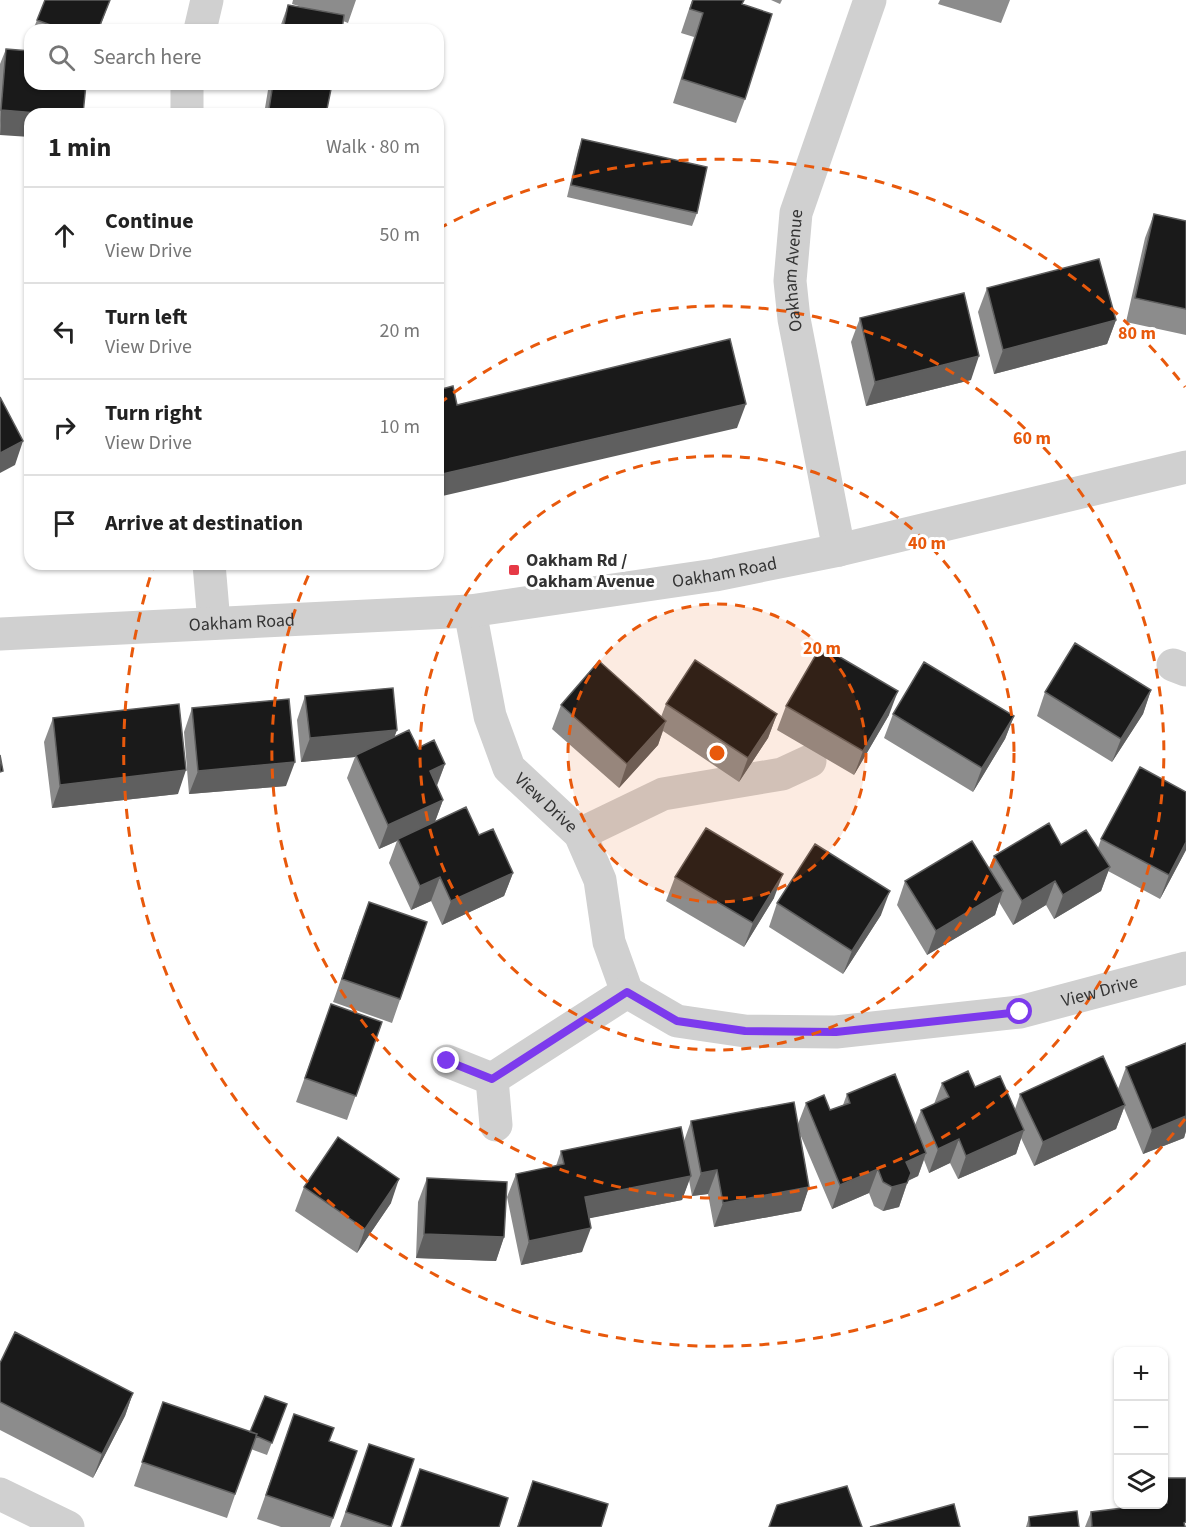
<!DOCTYPE html>
<html lang="en">
<head>
<meta charset="utf-8">
<style>
  body { margin:0; font-family:"Source Sans 3",sans-serif; background:#f2f2f2; color:#222 }
  .controls { position:absolute; right:18px; bottom:18px; display:grid; overflow:hidden; border-radius:12px; box-shadow:0 2px 4px #0004 }
  .controls button { width:54px; height:54px; display:grid; place-items:center; padding:0; border:0; border-bottom:2px solid #e0e0e0; background:#fff; color:#222; font:30px sans-serif }
  .stop { position:absolute; width:18px; height:18px; margin:-14px; border:4px solid #7c3aed; border-radius:50%; background:#fff }
  .stop.end { background:#7c3aed; border-color:#fff; box-shadow:0 2px 6px #0008 }
  .list { margin:0; padding:0; list-style:none }
  h2 { display:flex; justify-content:space-between; align-items:center; height:78px; margin:0; padding:0 24px; font-size:26px }
  h2 small { font-size:20px; font-weight:400; color:#767676 }
  .list li { display:grid; grid-template-columns:39px 1fr auto; gap:18px; align-items:center; box-sizing:border-box; height:96px; padding:0 24px; border-top:2px solid #e0e0e0 }
  .list b { display:block; font-size:22px; white-space:nowrap }
  .list p { margin:0; font-size:20px; white-space:nowrap; color:#767676 }
  .list em { font-size:20px; font-style:normal; color:#767676 }
  .icon { flex:none; width:33px; height:33px; fill:none; stroke:currentColor; stroke-width:2; stroke-linecap:round; stroke-linejoin:round }
  .map { position:relative; flex:none; width:1186px; height:1527px; overflow:hidden }
  .search { position:absolute; background:#fff; box-shadow:0 2px 4px #0004; left:24px; top:24px; width:420px; height:66px; display:flex; align-items:center; gap:15px; box-sizing:border-box; padding:0 21px; border-radius:18px; color:#767676; font-size:22px }
  .panel { position:absolute; background:#fff; box-shadow:0 2px 4px #0004; left:24px; top:108px; width:420px; height:462px; border-radius:18px }
  .map>svg:first-child { display:block }
</style>
</head>
<body>
<div class="map">
<svg width="1186" height="1527" viewBox="0 0 1186 1527">
  <rect width="100%" height="100%" fill="#fff"/>
  <g fill="none" stroke-linecap="round" stroke-linejoin="round">
    <g stroke="#d0d0d0" stroke-width="33">
      <path d="M 200,30 L 207,0"/>
      <path d="M 187,114 L 187,84"/>
      <path id="s1" d="M 839,550 L 794,319 L 790,281 L 796,213 L 870,0"/>
      <path d="M 209,564 L 214,623"/>
      <path id="s2" d="M 470,611 L 490,716 L 509,768 L 580,834 L 600,880 L 609,942 L 627,992 L 677,1021 L 745,1031 L 836,1032 L 1020,1012 L 1186,968"/>
      <path id="s3" d="M 0,634 L 470,611 L 715,575 L 839,550 L 1186,467"/>
      <path d="M 1173,665 L 1186,670"/>
      <path d="M 580,834 L 663,794 L 782,774 L 810,761"/>
      <path d="M 447,1061 L 492,1079 L 496,1125"/>
      <path d="M 492,1079 L 627,992"/>
      <path d="M 0,1494 L 68,1527"/>
    </g>
  </g>
  <path fill="#8c8c8c" d="M 45,0 L 110,0 L 99,30 L 33,30 Z
    M 293,0 L 356,0 L 348,23 L 343,21 L 342,30 L 279,30 L 288,5 L 302,7 L 292,4 Z
    M 692,0 L 744,0 L 742,4 L 745,99 L 736,123 L 673,103 L 694,37 L 681,33 Z
    M 771,0 L 782,0 L 780,4 Z
    M 940,0 L 1010,0 L 1001,23 L 938,4 Z
    M 6,49 L 0,135 L 0,64 Z
    M 269,84 L 332,84 L 326,114 L 264,114 Z
    M 582,139 L 697,213 L 692,226 L 567,197 L 578,151 Z
    M 30,158 L 30,219 L 24,175 Z
    M 1154,214 L 1186,221 L 1186,335 L 1126,322 L 1145,238 Z
    M 987,288 L 1116,320 L 1107,344 L 994,374 L 978,312 Z
    M 860,318 L 971,380 L 866,406 L 851,342 Z
    M 1151,690 L 1143,714 L 1112,762 L 1037,716 L 1045,692 Z
    M 305,696 L 397,730 L 394,737 L 418,748 L 445,764 L 437,786 L 443,800 L 435,822 L 479,835 L 513,873 L 504,896 L 442,925 L 431,901 L 411,910 L 389,863 L 397,841 L 379,849 L 347,778 L 355,757 L 301,762 L 297,720 Z
    M 666,704 L 777,714 L 768,738 L 739,782 L 663,731 L 658,745 L 619,788 L 552,729 L 561,705 L 661,717 Z
    M 786,706 L 889,715 L 854,775 L 777,730 Z
    M 192,708 L 286,786 L 189,794 L 184,732 Z
    M 893,714 L 1014,716 L 1005,739 L 973,792 L 884,738 Z
    M 53,718 L 178,794 L 52,808 L 44,742 Z
    M 1186,792 L 1186,850 L 1160,899 L 1108,871 L 1101,891 L 1054,919 L 1046,905 L 1013,925 L 999,902 L 995,915 L 927,955 L 897,905 L 905,881 L 989,868 L 994,856 L 1061,845 L 1098,848 L 1101,839 Z
    M 675,877 L 774,898 L 744,947 L 666,901 Z
    M 777,903 L 881,915 L 843,974 L 769,927 Z
    M 427,922 L 392,1023 L 333,1002 L 360,925 Z
    M 331,1004 L 382,1022 L 347,1120 L 296,1102 Z
    M 1186,1043 L 1186,1131 L 1184,1138 L 1143,1154 L 1124,1108 L 1116,1129 L 1034,1166 L 1021,1138 L 1016,1154 L 958,1179 L 950,1163 L 929,1173 L 924,1160 L 918,1176 L 908,1181 L 899,1207 L 883,1211 L 874,1206 L 869,1193 L 832,1209 L 800,1134 L 809,1187 L 801,1211 L 714,1227 L 708,1194 L 692,1196 L 689,1180 L 682,1200 L 589,1218 L 582,1252 L 521,1265 L 507,1197 L 516,1174 L 556,1166 L 561,1151 L 684,1141 L 691,1121 L 798,1124 L 806,1103 L 830,1110 L 843,1105 L 847,1094 L 915,1125 L 921,1110 L 934,1104 L 942,1083 L 975,1087 L 1015,1109 L 1020,1094 L 1118,1089 L 1126,1067 Z
    M 427,1178 L 504,1237 L 496,1261 L 416,1258 L 418,1202 Z
    M 304,1187 L 391,1203 L 357,1253 L 295,1211 Z
    M 0,1363 L 133,1393 L 125,1416 L 93,1478 L 0,1430 Z
    M 163,1402 L 250,1432 L 287,1404 L 267,1455 L 251,1449 L 227,1518 L 134,1486 Z
    M 294,1414 L 329,1441 L 357,1451 L 330,1527 L 281,1527 L 257,1519 Z
    M 361,1468 L 391,1527 L 340,1527 Z
    M 1166,1478 L 1186,1527 L 1085,1527 L 1091,1512 L 1164,1504 L 1164,1485 Z
    M 533,1481 L 601,1527 L 517,1527 Z
    M 1029,1517 L 1079,1527 L 1026,1527 Z"/>
  <path fill="#5f5f5f" d="M 1,110 L 49,114 L 30,114 L 30,137 L 0,135 Z
    M 1116,320 L 1107,344 L 994,374 L 1003,350 Z
    M 979,356 L 971,380 L 866,406 L 875,382 Z
    M 746,404 L 737,428 L 438,497 L 438,475 Z
    M 23,441 L 15,465 L 0,473 L 0,453 Z
    M 1151,690 L 1143,714 L 1112,762 L 1121,739 Z
    M 898,691 L 889,715 L 854,775 L 863,751 Z
    M 777,714 L 768,738 L 739,782 L 748,758 Z
    M 1014,716 L 1005,739 L 973,792 L 982,768 Z
    M 666,721 L 658,745 L 619,788 L 627,764 Z
    M 397,730 L 388,754 L 356,755 L 355,757 L 301,762 L 310,738 Z
    M 295,762 L 286,786 L 189,794 L 198,771 Z
    M 445,764 L 436,787 L 430,771 Z
    M 186,770 L 178,794 L 52,808 L 60,785 Z
    M 443,800 L 434,824 L 398,839 L 397,841 L 379,849 L 388,825 Z
    M 1186,842 L 1186,850 L 1160,899 L 1169,875 Z
    M 1110,867 L 1101,891 L 1054,919 L 1063,895 Z
    M 513,873 L 504,896 L 442,925 L 451,901 Z
    M 783,874 L 774,898 L 744,947 L 753,923 Z
    M 440,877 L 431,901 L 411,910 L 420,886 Z
    M 1055,881 L 1046,905 L 1013,925 L 1022,901 Z
    M 890,891 L 881,915 L 843,974 L 852,951 Z
    M 1003,891 L 995,915 L 927,955 L 936,931 Z
    M 1125,1105 L 1116,1129 L 1034,1166 L 1043,1142 Z
    M 1186,1107 L 1186,1131 L 1184,1138 L 1143,1154 L 1152,1130 Z
    M 1024,1130 L 1016,1154 L 958,1179 L 966,1156 Z
    M 959,1139 L 950,1163 L 929,1173 L 938,1149 Z
    M 926,1153 L 918,1176 L 898,1185 L 907,1183 L 899,1207 L 883,1211 L 892,1187 L 906,1162 Z
    M 878,1169 L 869,1193 L 832,1209 L 840,1185 Z
    M 717,1170 L 708,1194 L 692,1196 L 701,1173 Z
    M 691,1176 L 682,1200 L 576,1221 L 585,1197 Z
    M 399,1179 L 391,1203 L 357,1253 L 365,1229 Z
    M 809,1187 L 801,1211 L 714,1227 L 723,1203 Z
    M 591,1228 L 582,1252 L 521,1265 L 529,1241 Z
    M 424,1234 L 504,1237 L 496,1261 L 416,1258 Z
    M 133,1393 L 125,1416 L 93,1478 L 102,1454 Z"/>
  <path fill="#1a1a1a" stroke="#5f5f5f" stroke-width="1.5" d="M 45,0 L 110,0 L 98,30 L 64,30 L 37,20 Z
    M 693,0 L 744,0 L 742,4 L 772,14 L 745,99 L 682,79 L 703,13 L 690,9 Z
    M 288,5 L 344,15 L 342,30 L 283,30 Z
    M 6,49 L 30,51 L 30,84 L 86,84 L 83,114 L 49,114 L 1,110 Z
    M 273,84 L 332,84 L 326,114 L 295,114 L 269,109 Z
    M 582,139 L 707,167 L 697,213 L 571,185 Z
    M 1154,214 L 1186,221 L 1186,309 L 1135,298 Z
    M 1099,259 L 1116,320 L 1003,350 L 987,288 Z
    M 964,293 L 979,356 L 875,382 L 860,318 Z
    M 730,339 L 746,404 L 438,475 L 438,390 L 453,386 L 457,405 Z
    M 0,397 L 23,441 L 0,453 Z
    M 1075,643 L 1151,690 L 1121,739 L 1045,692 Z
    M 821,646 L 898,691 L 863,751 L 786,706 Z
    M 695,660 L 777,714 L 748,758 L 666,704 Z
    M 599,661 L 666,721 L 627,764 L 561,705 Z
    M 924,662 L 1014,716 L 982,768 L 893,714 Z
    M 393,688 L 397,730 L 310,738 L 305,696 Z
    M 289,699 L 295,762 L 198,771 L 192,708 Z
    M 179,704 L 186,770 L 60,785 L 53,718 Z
    M 409,730 L 418,748 L 434,740 L 445,764 L 430,771 L 443,800 L 388,825 L 356,755 Z
    M 0,755 L 3,771 L 0,772 Z
    M 1140,767 L 1186,792 L 1186,842 L 1169,875 L 1101,839 Z
    M 466,807 L 479,835 L 493,829 L 513,873 L 451,901 L 440,877 L 420,886 L 398,839 Z
    M 1049,823 L 1061,845 L 1086,830 L 1110,867 L 1063,895 L 1055,881 L 1022,901 L 994,856 Z
    M 706,828 L 783,874 L 753,923 L 675,877 Z
    M 972,841 L 1003,891 L 936,931 L 905,881 Z
    M 815,844 L 890,891 L 852,951 L 777,903 Z
    M 369,902 L 427,922 L 400,999 L 342,979 Z
    M 331,1004 L 382,1022 L 356,1096 L 305,1078 Z
    M 1186,1043 L 1186,1116 L 1152,1130 L 1126,1067 Z
    M 1103,1056 L 1125,1105 L 1043,1142 L 1020,1094 Z
    M 968,1071 L 975,1087 L 1000,1076 L 1024,1130 L 966,1156 L 959,1139 L 938,1149 L 921,1110 L 949,1097 L 942,1083 Z
    M 895,1074 L 926,1153 L 906,1162 L 911,1173 L 907,1183 L 892,1187 L 883,1182 L 878,1169 L 840,1185 L 806,1103 L 824,1095 L 830,1110 L 850,1103 L 847,1094 Z
    M 794,1102 L 809,1187 L 723,1203 L 717,1170 L 701,1173 L 691,1121 Z
    M 681,1127 L 691,1176 L 585,1197 L 591,1228 L 529,1241 L 516,1174 L 564,1164 L 561,1151 Z
    M 338,1137 L 399,1179 L 365,1229 L 304,1187 Z
    M 427,1178 L 507,1182 L 504,1237 L 424,1234 Z
    M 15,1332 L 133,1393 L 102,1454 L 0,1402 L 0,1363 Z
    M 265,1396 L 287,1404 L 272,1443 L 256,1436 L 257,1434 L 250,1432 Z
    M 163,1402 L 257,1434 L 235,1494 L 142,1462 Z
    M 294,1414 L 334,1428 L 329,1441 L 357,1451 L 333,1518 L 266,1495 Z
    M 369,1444 L 414,1459 L 391,1527 L 346,1512 Z
    M 420,1469 L 508,1498 L 499,1527 L 401,1527 Z
    M 1166,1478 L 1186,1478 L 1186,1522 L 1184,1523 L 1185,1527 L 1092,1527 L 1091,1512 L 1155,1504 L 1164,1504 L 1164,1503 L 1167,1503 Z
    M 533,1481 L 608,1504 L 601,1527 L 518,1527 Z
    M 847,1486 L 862,1527 L 769,1527 L 777,1505 Z
    M 954,1504 L 960,1527 L 870,1527 Z
    M 1077,1511 L 1079,1527 L 1030,1527 L 1029,1517 Z"/>
  <g fill="none" stroke-linecap="round" stroke-linejoin="round">
    <path stroke="#7c3aed" stroke-width="8" d="M 447,1061 L 492,1079 L 627,992 L 677,1021 L 745,1031 L 836,1032 L 1020,1012"/>
  </g>
  <circle cx="717" cy="753" r="149" fill="#e8590c" fill-opacity=".12"/>
  <g fill="none" stroke="#e8590c" stroke-width="3" stroke-dasharray="10 8">
    <circle cx="717" cy="753" r="149"/>
    <circle cx="717" cy="753" r="297"/>
    <path d="M439 404A446 446 0 1 1 313 565"/>
    <path d="M1185 1119A594 594 0 0 1 154 565M438 229A594 594 0 0 1 1185 387"/>
  </g>
  <rect fill="#e63946" stroke="#fff" stroke-width="2" x="508" y="564" width="12" height="12" rx="3"/>
  <g text-anchor="middle" stroke-width="6" stroke-linejoin="round" paint-order="stroke">
    <g font-size="18" fill="#333" stroke="#fff">
      <text dy="6" stroke="none"><textPath href="#s1" startOffset="284">Oakham Avenue</textPath></text>
      <text dy="6" stroke="none"><textPath href="#s3" startOffset="728">Oakham Road</textPath></text>
      <text dy="6" stroke="none"><textPath href="#s3" startOffset="242">Oakham Road</textPath></text>
      <text dy="6" stroke="none"><textPath href="#s2" startOffset="213">View Drive</textPath></text>
      <text dy="6" stroke="none"><textPath href="#s2" startOffset="910">View Drive</textPath></text>
    </g>
    <g font-size="18" font-weight="bold" fill="#333" stroke="#fff" text-anchor="start">
      <text x="526" y="566">Oakham Rd /<tspan x="526" dy="21">Oakham Avenue</tspan></text>
    </g>
  </g>
  <circle cx="717" cy="753" r="9" fill="#e8590c" stroke="#fff" stroke-width="3"/>
  <g font-size="18" text-anchor="middle" font-weight="bold" fill="#e8590c" stroke="#fff" stroke-width="6" stroke-linejoin="round" paint-order="stroke">
    <text x="1137" y="339">80 m</text>
    <text x="1032" y="444">60 m</text>
    <text x="927" y="549">40 m</text>
    <text x="822" y="654">20 m</text>
  </g>
</svg>
<div class="controls">
<button>+</button>
<button>−</button>
<button><svg class="icon" aria-label="layers" viewBox="0 0 24 24"><path d="M12 4l9 5-9 5-9-5zM3 14l9 5 9-5"/></svg></button>
</div>
<div class="stop" style="left:1020px;top:1012px"></div>
<div class="stop end" style="left:447px;top:1061px"></div>
<div class="search"><svg class="icon" aria-label="search" viewBox="0 0 24 24"><circle cx="10" cy="10" r="6"/><path d="M15 15l6 6"/></svg>Search here</div>
<section class="panel">
<h2>1 min<small>Walk · 80 m</small></h2>
<ul class="list">
<li><svg class="icon" aria-label="ahead" viewBox="0 0 24 24"><path d="M12 20V5M6 11l6-6 6 6"/></svg><div><b>Continue</b><p>View Drive</p></div><em>50 m</em></li>
<li><svg class="icon" aria-label="left" viewBox="0 0 24 24"><path d="M17 20v-9H6M10 6l-5 5 5 5"/></svg><div><b>Turn left</b><p>View Drive</p></div><em>20 m</em></li>
<li><svg class="icon" aria-label="right" viewBox="0 0 24 24"><path d="M7 20v-9h11M14 6l5 5-5 5"/></svg><div><b>Turn right</b><p>View Drive</p></div><em>10 m</em></li>
<li><svg class="icon" aria-label="arrive" viewBox="0 0 24 24"><path d="M6 21V4h12l-3 4 3 4H6"/></svg><div><b>Arrive at destination</b></div></li>
</ul>
</section>
</div>
</body>
</html>
